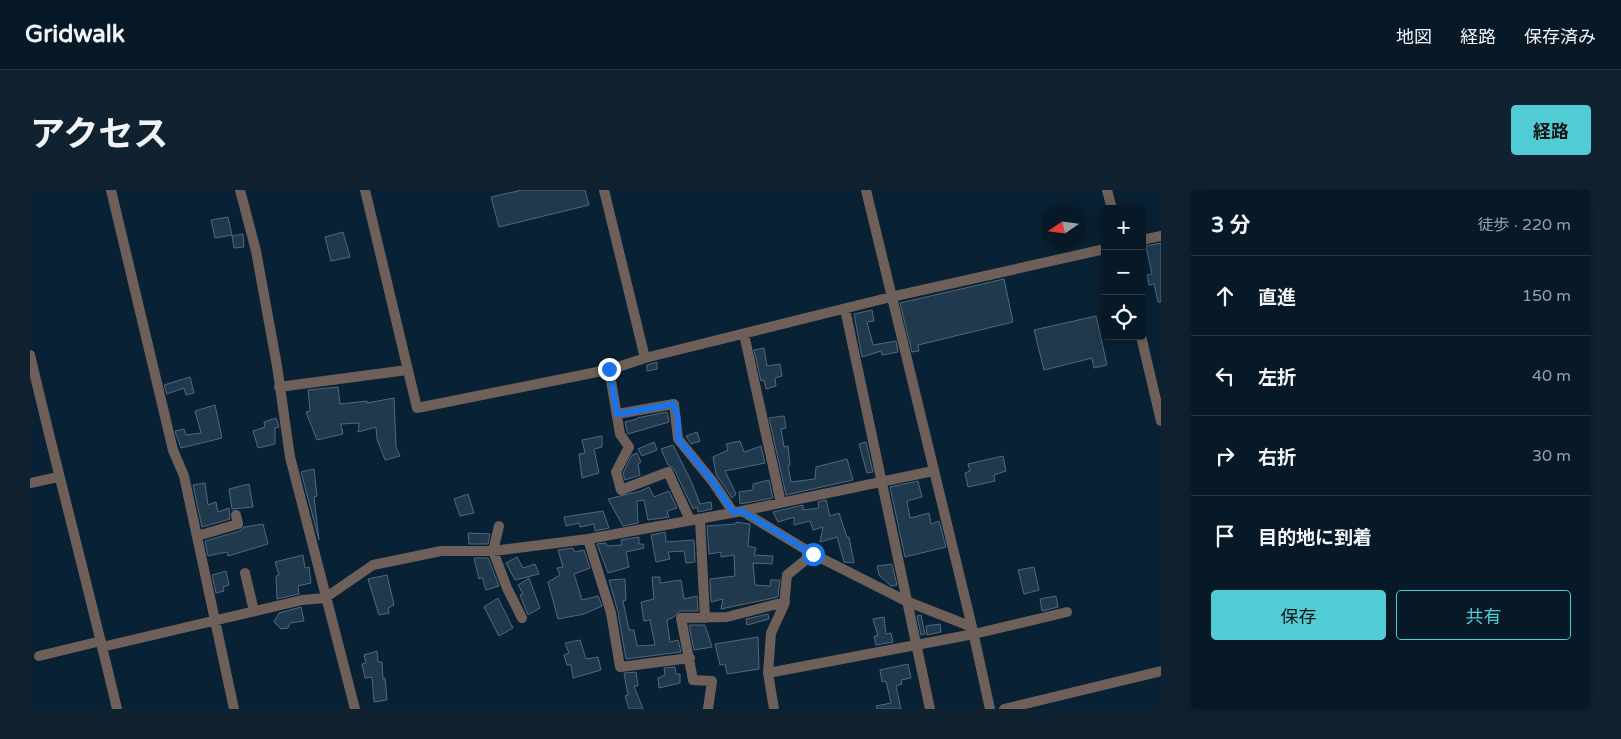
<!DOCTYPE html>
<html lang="ja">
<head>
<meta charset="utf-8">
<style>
  body { margin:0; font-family:"Varela Round","Noto Sans JP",sans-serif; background:#10222f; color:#f1f3f6 }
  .controls { position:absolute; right:15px; top:15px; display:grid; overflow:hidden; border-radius:5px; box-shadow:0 2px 12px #0003 }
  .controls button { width:45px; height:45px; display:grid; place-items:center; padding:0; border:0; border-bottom:1px solid #283844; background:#071927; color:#f1f3f6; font:25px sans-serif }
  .compass { position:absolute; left:1011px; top:15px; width:45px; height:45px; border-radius:50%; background:#071927; box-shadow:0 2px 12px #0003; rotate:257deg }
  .stop { position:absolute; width:15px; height:15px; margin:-11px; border:4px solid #1a73e8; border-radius:50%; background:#fff }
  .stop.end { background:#1a73e8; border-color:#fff; box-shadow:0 1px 5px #0008 }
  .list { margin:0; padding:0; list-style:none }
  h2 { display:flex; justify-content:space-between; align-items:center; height:65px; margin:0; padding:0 20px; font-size:21px }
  h2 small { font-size:16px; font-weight:400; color:#98a0a7 }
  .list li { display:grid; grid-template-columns:32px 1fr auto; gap:15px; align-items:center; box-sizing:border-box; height:80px; padding:0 20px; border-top:1px solid #283844 }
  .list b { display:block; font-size:19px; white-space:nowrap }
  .list em { font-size:16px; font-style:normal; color:#98a0a7 }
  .actions { display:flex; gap:10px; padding:15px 20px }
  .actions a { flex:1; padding:11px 0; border:1px solid #51ccd5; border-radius:5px; text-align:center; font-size:18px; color:#51ccd5 }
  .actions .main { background:#51ccd5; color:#111 }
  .icon { flex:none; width:28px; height:28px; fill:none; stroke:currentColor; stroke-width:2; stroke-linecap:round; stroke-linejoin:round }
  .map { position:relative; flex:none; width:1131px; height:519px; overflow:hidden; border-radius:5px }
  header { display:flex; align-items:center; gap:30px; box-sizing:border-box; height:70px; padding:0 25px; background:#071927; border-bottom:1px solid #283844 }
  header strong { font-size:24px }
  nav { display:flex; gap:28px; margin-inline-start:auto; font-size:18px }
  .intro { display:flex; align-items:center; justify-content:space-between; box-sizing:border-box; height:120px; padding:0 30px }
  h1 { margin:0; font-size:35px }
  .button { padding:12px 22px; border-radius:5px; background:#51ccd5; color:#111; font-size:18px; font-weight:700 }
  main { display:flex; gap:30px; padding:0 30px }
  aside { flex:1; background:#071927; border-radius:5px; box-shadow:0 2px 12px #0003 }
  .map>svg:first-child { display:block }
</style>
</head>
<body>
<header>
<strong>Gridwalk</strong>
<nav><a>地図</a><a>経路</a><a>保存済み</a></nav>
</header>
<div class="intro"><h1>アクセス</h1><a class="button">経路</a></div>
<main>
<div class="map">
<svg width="1131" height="519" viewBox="0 0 1131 519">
  <rect width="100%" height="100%" fill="#092134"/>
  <path fill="#21394d" stroke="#4f697f" d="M 492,0 L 555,0 L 559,15 L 469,37 L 461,7 Z
    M 198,27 L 202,45 L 185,48 L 181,30 Z
    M 313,42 L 320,67 L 301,71 L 295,47 Z
    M 213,44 L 214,57 L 204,58 L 202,46 Z
    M 1131,53 L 1131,112 L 1128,112 L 1124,94 L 1119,95 L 1117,85 L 1122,84 L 1116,56 Z
    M 974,89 L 983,132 L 888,155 L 889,161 L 882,162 L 870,113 Z
    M 842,120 L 844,131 L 837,132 L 843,155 L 866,151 L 868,162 L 852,165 L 851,161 L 832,167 L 824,124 Z
    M 1066,126 L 1077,175 L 1064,178 L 1062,168 L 1014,180 L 1004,140 Z
    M 734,158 L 737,176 L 750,174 L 752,186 L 745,188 L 746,196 L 736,199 L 734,190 L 731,191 L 724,160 Z
    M 627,172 L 627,179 L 617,181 L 617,175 Z
    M 160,187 L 164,203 L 156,205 L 154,198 L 137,204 L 134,195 Z
    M 308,197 L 310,214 L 337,211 L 337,213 L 364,208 L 366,257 L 370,266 L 355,270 L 347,249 L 346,237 L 328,242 L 329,233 L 311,234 L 313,244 L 287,250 L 276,222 L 280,221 L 278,200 Z
    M 185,215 L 192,248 L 151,258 L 145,241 L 154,239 L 156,245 L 171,243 L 165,221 Z
    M 637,222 L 639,232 L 598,244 L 597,241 L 595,232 L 607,229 L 607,228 Z
    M 754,226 L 756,238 L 751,239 L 754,257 L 758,256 L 760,275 L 758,276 L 761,292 L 785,289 L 786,277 L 817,269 L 823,290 L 756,305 L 739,228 Z
    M 246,228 L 249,237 L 245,238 L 245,254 L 228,258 L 223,241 L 235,237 L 234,232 Z
    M 667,242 L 670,251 L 661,254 L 656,246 Z
    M 572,246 L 572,257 L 564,259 L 569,283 L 552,288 L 549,264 L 555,263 L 552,250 Z
    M 710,251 L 714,262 L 731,256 L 735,273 L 695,281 L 706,304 L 702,308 L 686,284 L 683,267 L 698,260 L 696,254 Z
    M 624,252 L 627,260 L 612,266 L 608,259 Z
    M 836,252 L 843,282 L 837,283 L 829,254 Z
    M 643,255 L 662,293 L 670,314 L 681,312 L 682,319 L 668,322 L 667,317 L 663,319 L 644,279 L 638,275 L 631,259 Z
    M 607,263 L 611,272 L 608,274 L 610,285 L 595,290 L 593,283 L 602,265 Z
    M 973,266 L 976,281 L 964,285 L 965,291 L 938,297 L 935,283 L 940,281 L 938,274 Z
    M 284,279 L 287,306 L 284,307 L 289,350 L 271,282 Z
    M 739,290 L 743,308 L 710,314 L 709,302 L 723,300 L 723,294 Z
    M 888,291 L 892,307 L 877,311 L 880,328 L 899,323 L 901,334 L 909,331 L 916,357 L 875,367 L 860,297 Z
    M 175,293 L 178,315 L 186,312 L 188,322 L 199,318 L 200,329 L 172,337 L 163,295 Z
    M 219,294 L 223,317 L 202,319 L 199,299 Z
    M 619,297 L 624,307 L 639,301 L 647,318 L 637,321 L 639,327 L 618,330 L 614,310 L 607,311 L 608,333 L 593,336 L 578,309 L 611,301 Z
    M 438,304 L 444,323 L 430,326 L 424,309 Z
    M 796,310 L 800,326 L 809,323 L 817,347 L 819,347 L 824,373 L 814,372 L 807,347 L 790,352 L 793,337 L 783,340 L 780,331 L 764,335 L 764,327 L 748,332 L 743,322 L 773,315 L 773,320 L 789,318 L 788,312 Z
    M 573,321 L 579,338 L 565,341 L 564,334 L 550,337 L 549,333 L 536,336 L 534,327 Z
    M 706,332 L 720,334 L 718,356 L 726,358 L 724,365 L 743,366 L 742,374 L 723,373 L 725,395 L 740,396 L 741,390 L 750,390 L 748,407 L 691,419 L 693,409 L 681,412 L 680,389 L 705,386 L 704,365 L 691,367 L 691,362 L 679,364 L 677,336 L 706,334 Z
    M 233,334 L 238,354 L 198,366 L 197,362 L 178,366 L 175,351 L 210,341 L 214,337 Z
    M 635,342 L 636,352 L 664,350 L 665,372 L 656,373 L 654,361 L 638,362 L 640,369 L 626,372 L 621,345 Z
    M 438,343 L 460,344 L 458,354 L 439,354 Z
    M 609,347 L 609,354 L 613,354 L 614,358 L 596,362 L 599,377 L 578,383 L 567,354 L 576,353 L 577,356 L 592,355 L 591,350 Z
    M 543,358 L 545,362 L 554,360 L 560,378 L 544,384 L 552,410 L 568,406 L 572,416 L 554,424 L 528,429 L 518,392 L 530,385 L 527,378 L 533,377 L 528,360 Z
    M 273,365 L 275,378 L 279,377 L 281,393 L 268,396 L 269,404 L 247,409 L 246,386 L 249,385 L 245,372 Z
    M 487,367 L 493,378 L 505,374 L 509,384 L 485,390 L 476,373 Z
    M 444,368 L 458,368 L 469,396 L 456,400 L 452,387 L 449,389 Z
    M 862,374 L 867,395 L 861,396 L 849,385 L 847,376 Z
    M 1004,377 L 1009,400 L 994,404 L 988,380 Z
    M 196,381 L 199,395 L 193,397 L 194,401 L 186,403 L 182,385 Z
    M 357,385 L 364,415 L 358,418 L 359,423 L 349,425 L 338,389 Z
    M 622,387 L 630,387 L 630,393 L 651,390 L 654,409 L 667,406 L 668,421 L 650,421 L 644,427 L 637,430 L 640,452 L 648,450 L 651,462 L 596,469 L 588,422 L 579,390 L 595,389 L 596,410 L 593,411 L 599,440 L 604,440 L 607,456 L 625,455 L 620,430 L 614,431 L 611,412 L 624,409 Z
    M 499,388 L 510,418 L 498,425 L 490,405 L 493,404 L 488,395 Z
    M 1026,406 L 1028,417 L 1012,421 L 1010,409 Z
    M 468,408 L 483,438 L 469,446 L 454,417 Z
    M 271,417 L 274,431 L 260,433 L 258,438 L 251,439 L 244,432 L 249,423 Z
    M 738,424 L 739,429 L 717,435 L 716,429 Z
    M 891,425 L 895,444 L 891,445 L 887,426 Z
    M 854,427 L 856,444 L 861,443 L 863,452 L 846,455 L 844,446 L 848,446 L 843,429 Z
    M 910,434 L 911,442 L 897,445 L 896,436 Z
    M 659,435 L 675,435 L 682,457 L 664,460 Z
    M 728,447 L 729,479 L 697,484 L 695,474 L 690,475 L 685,454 Z
    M 550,450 L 556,469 L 568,467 L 571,480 L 543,488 L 541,475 L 537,475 L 534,465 L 539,463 L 535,453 Z
    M 347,461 L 348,472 L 352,472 L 353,489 L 355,488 L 357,510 L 344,512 L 342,487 L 335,488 L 332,474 L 336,473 L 334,465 Z
    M 878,474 L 881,488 L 871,490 L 872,494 L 866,496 L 871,519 L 847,519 L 846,516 L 861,513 L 856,491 L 852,492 L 850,480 Z
    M 645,477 L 646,484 L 650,484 L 650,493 L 629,498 L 628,488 L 635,485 L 634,478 Z
    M 606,482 L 608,496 L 604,496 L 613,519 L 599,519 L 595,506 L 598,505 L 594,483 Z"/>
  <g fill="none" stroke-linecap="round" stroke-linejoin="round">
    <path stroke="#6e6058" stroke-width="10" d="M 81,0 L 143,260 L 154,286 L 204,519
      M 210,0 L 226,61 L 247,176 L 260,267 L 325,519
      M 335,0 L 387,218 L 582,179 L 615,168 L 861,107 L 1075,59
      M 574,0 L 615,168
      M 836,0 L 942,437 L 960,519
      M 1077,0 L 1082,19
      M 1112,50 L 1131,46
      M 815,119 L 900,519
      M 714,144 L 751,313
      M 1111,146 L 1131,231
      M 0,165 C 28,284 59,400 87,519
      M 579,179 L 590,244 L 599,257 L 586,282 L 591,300 L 638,282 L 660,330
      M 249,197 L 377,180
      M 587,224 L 644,214 L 648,249 L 683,292 L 703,322
      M 0,293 L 28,287
      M 712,321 L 783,364 L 876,411 L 942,437
      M 670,329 L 675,428
      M 469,336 L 463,361 L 477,398 L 492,428
      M 167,346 L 208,334 L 206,325
      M 558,349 L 581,423 L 590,477 L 660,468
      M 215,383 L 224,421
      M 72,457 L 272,410 L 295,408 L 343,375 L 411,361 L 463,361 L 558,349 L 712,321 L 903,281
      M 9,466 L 71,451
      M 738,483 L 944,444 L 1037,422
      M 678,519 L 682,491 L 663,490 L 651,428 L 697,427 L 755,412
      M 744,519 L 738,483 L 741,443 L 754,415 L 757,385 L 783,364
      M 974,519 L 1131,481"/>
  </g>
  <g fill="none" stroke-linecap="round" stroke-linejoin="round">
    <path stroke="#1a73e8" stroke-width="6" d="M 579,179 L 587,224 L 644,214 L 648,230 L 648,249 L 683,292 L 703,322 L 712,321 L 783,364"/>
  </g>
</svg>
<div class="controls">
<button>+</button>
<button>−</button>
<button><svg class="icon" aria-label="locate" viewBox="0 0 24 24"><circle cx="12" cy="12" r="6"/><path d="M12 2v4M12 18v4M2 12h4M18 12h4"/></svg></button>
</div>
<svg class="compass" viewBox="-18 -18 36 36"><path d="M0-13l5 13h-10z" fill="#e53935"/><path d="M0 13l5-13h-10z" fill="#98a0a7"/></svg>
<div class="stop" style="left:783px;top:364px"></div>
<div class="stop end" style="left:579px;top:179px"></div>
</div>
<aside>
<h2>3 分<small>徒歩 · 220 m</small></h2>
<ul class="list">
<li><svg class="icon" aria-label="ahead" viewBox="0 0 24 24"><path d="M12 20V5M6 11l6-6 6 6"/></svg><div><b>直進</b></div><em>150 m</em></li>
<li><svg class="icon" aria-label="left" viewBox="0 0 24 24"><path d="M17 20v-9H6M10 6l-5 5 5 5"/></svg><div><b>左折</b></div><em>40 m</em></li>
<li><svg class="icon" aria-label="right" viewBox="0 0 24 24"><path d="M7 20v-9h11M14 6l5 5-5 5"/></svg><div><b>右折</b></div><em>30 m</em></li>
<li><svg class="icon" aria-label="arrive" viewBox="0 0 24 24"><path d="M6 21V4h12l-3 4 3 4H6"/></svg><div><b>目的地に到着</b></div></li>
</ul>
<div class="actions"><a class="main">保存</a><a>共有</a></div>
</aside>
</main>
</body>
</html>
